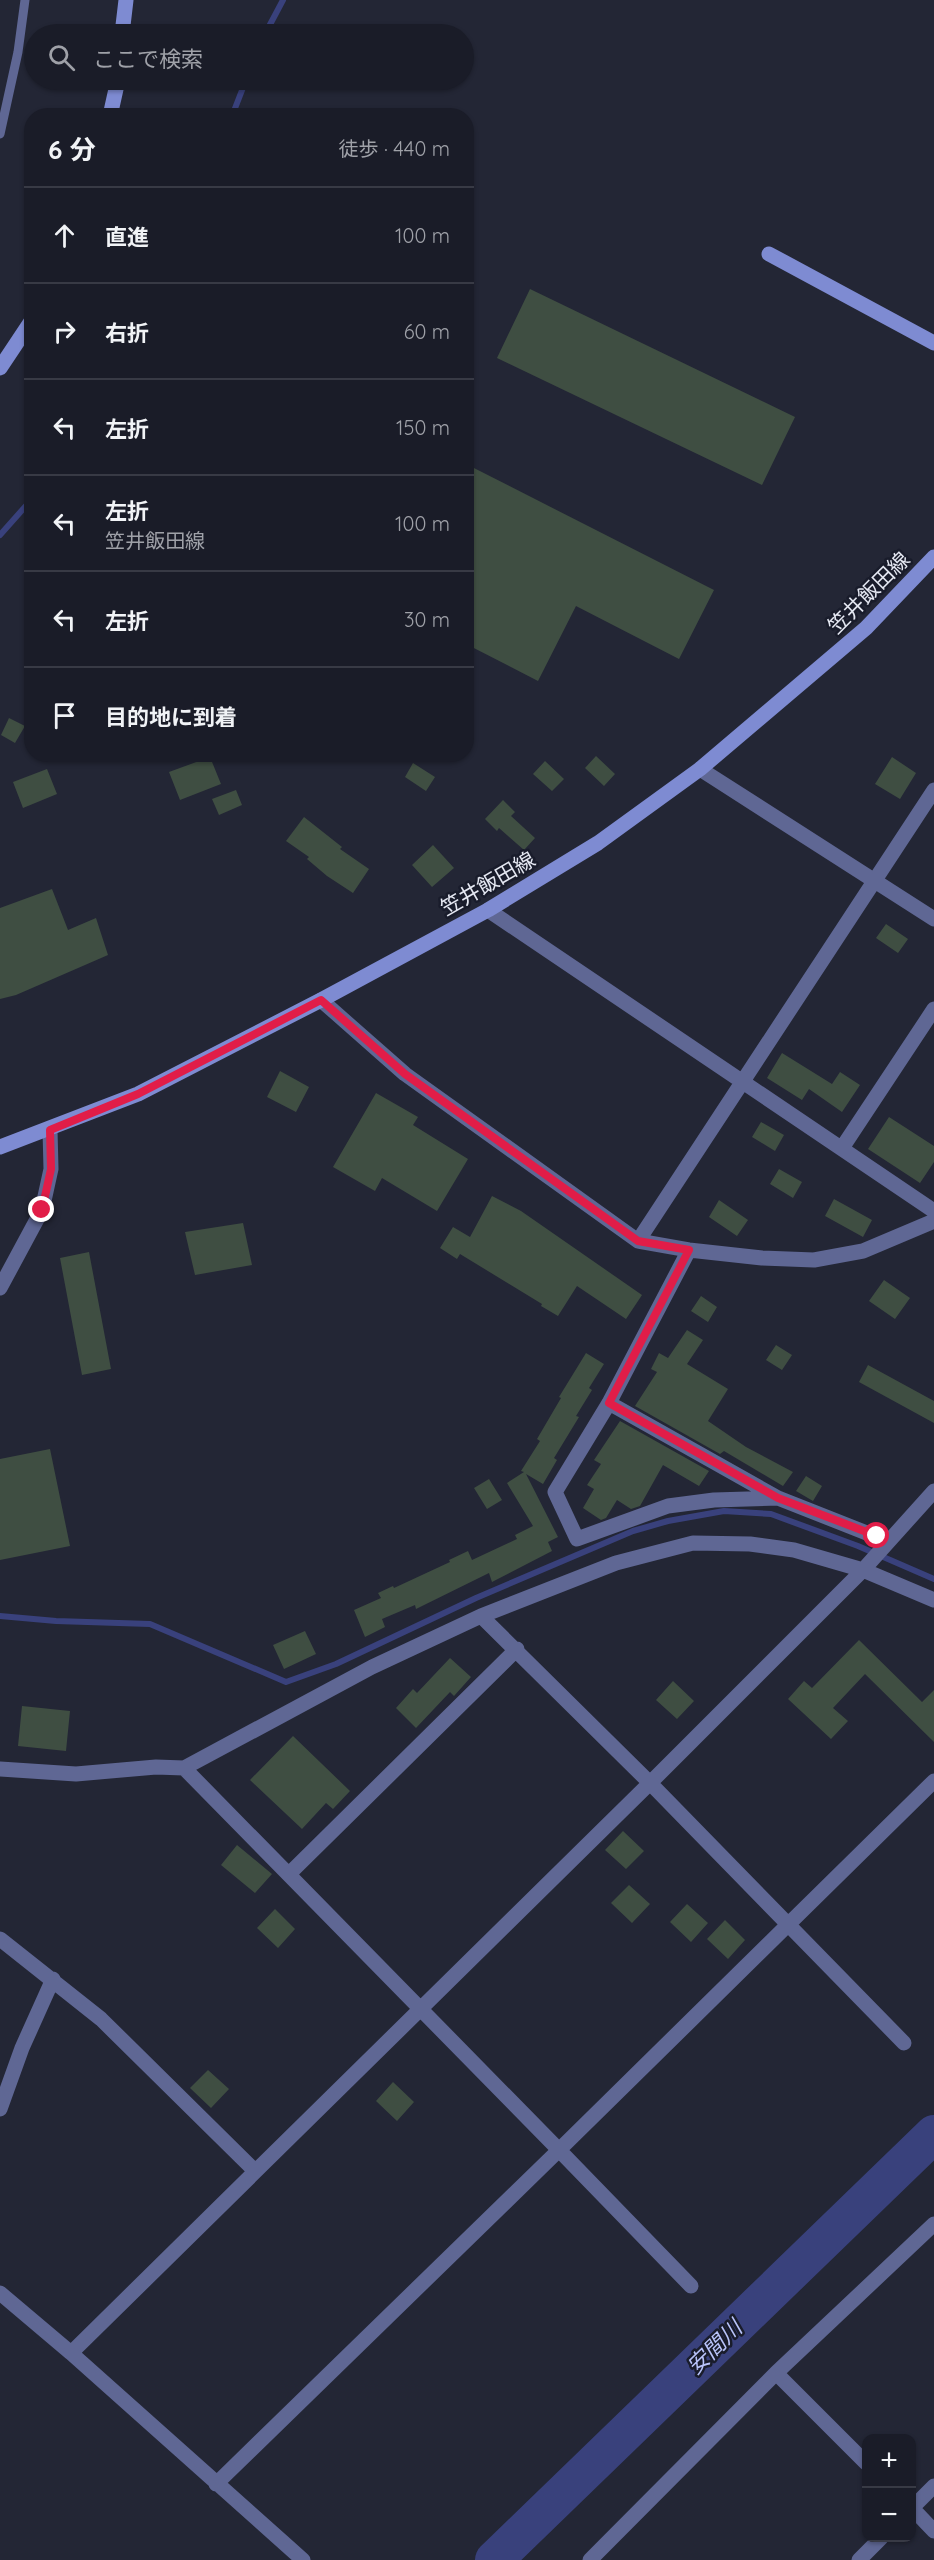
<!DOCTYPE html>
<html lang="ja">
<head>
<meta charset="utf-8">
<style>
  body { margin:0; font-family:Quicksand,"Noto Sans JP",sans-serif; background:#272934; color:#f1f3f6 }
  .controls { position:absolute; right:18px; bottom:18px; display:grid; overflow:hidden; border-radius:12px; box-shadow:0 2px 4px #0004 }
  .controls button { width:54px; height:54px; display:grid; place-items:center; padding:0; border:0; border-bottom:2px solid #383a45; background:#1a1c28; color:#f1f3f6; font:30px sans-serif }
  .stop { position:absolute; width:18px; height:18px; margin:-14px; border:4px solid #e11d48; border-radius:50%; background:#fff }
  .stop.end { background:#e11d48; border-color:#fff; box-shadow:0 2px 6px #0008 }
  .list { margin:0; padding:0; list-style:none }
  h2 { display:flex; justify-content:space-between; align-items:center; height:78px; margin:0; padding:0 24px; font-size:26px }
  h2 small { font-size:20px; font-weight:400; color:#9fa1a8 }
  .list li { display:grid; grid-template-columns:39px 1fr auto; gap:18px; align-items:center; box-sizing:border-box; height:96px; padding:0 24px; border-top:2px solid #383a45 }
  .list b { display:block; font-size:22px; white-space:nowrap }
  .list p { margin:0; font-size:20px; white-space:nowrap; color:#9fa1a8 }
  .list em { font-size:20px; font-style:normal; color:#9fa1a8 }
  .icon { flex:none; width:33px; height:33px; fill:none; stroke:currentColor; stroke-width:2; stroke-linecap:round; stroke-linejoin:round }
  .map { position:relative; flex:none; width:934px; height:2560px; overflow:hidden }
  .search { position:absolute; background:#1a1c28; box-shadow:0 2px 4px #0004; left:24px; top:24px; width:450px; height:66px; display:flex; align-items:center; gap:15px; box-sizing:border-box; padding:0 21px; border-radius:33px; color:#9fa1a8; font-size:22px }
  .panel { position:absolute; background:#1a1c28; box-shadow:0 2px 4px #0004; left:24px; top:108px; width:450px; height:654px; border-radius:24px }
  .map>svg:first-child { display:block }
</style>
</head>
<body>
<div class="map">
<svg width="934" height="2560" viewBox="0 0 934 2560">
  <rect width="100%" height="100%" fill="#232635"/>
  <g fill="none" stroke-linecap="round" stroke-linejoin="round">
    <path stroke="#39417c" stroke-width="6" d="M 265,34 L 283,0
      M 232,116 L 246,80
      M 0,535 L 32,499
      M 0,1616 L 56,1621 L 150,1624 L 286,1682 L 336,1664 L 476,1598 L 633,1531 L 668,1521 L 724,1511 L 771,1514 L 858,1546 L 934,1579"/>
    <path stroke="#39417c" stroke-width="38" d="M 494,2560 L 934,2134"/>
  </g>
  <path fill="#3f4e42" d="M 530,289 L 795,417 L 762,485 L 497,358 Z
    M 466,464 L 714,590 L 679,659 L 576,606 L 538,681 L 466,644 Z
    M 9,718 L 25,726 L 15,743 L 1,735 Z
    M 596,756 L 615,774 L 604,786 L 585,768 Z
    M 210,757 L 221,784 L 180,800 L 169,772 Z
    M 892,757 L 916,773 L 900,799 L 875,784 Z
    M 545,761 L 564,779 L 552,791 L 533,774 Z
    M 413,763 L 435,777 L 426,791 L 405,777 Z
    M 47,769 L 57,794 L 23,808 L 13,782 Z
    M 236,790 L 242,805 L 219,815 L 212,799 Z
    M 503,800 L 515,812 L 511,816 L 535,838 L 524,850 L 499,828 L 497,831 L 485,819 Z
    M 304,817 L 342,847 L 340,849 L 369,869 L 353,893 L 327,876 L 307,859 L 309,857 L 286,841 Z
    M 433,845 L 454,868 L 432,887 L 412,865 Z
    M 52,889 L 68,930 L 96,918 L 108,955 L 16,995 L 0,999 L 0,908 Z
    M 886,924 L 908,939 L 898,953 L 876,938 Z
    M 782,1053 L 832,1084 L 840,1072 L 860,1085 L 842,1112 L 809,1089 L 802,1100 L 767,1078 Z
    M 280,1071 L 309,1087 L 296,1112 L 267,1097 Z
    M 376,1093 L 418,1117 L 413,1125 L 468,1159 L 437,1211 L 382,1178 L 375,1191 L 333,1167 Z
    M 889,1117 L 934,1146 L 934,1162 L 920,1183 L 868,1149 Z
    M 761,1122 L 784,1135 L 775,1151 L 752,1137 Z
    M 779,1169 L 802,1182 L 793,1198 L 770,1184 Z
    M 492,1196 L 521,1211 L 642,1295 L 626,1319 L 577,1286 L 558,1316 L 541,1306 L 542,1304 L 460,1254 L 457,1259 L 440,1248 L 453,1227 L 470,1237 Z
    M 834,1199 L 872,1220 L 863,1237 L 825,1216 Z
    M 719,1200 L 748,1220 L 737,1236 L 709,1217 Z
    M 243,1223 L 252,1265 L 195,1275 L 185,1232 Z
    M 89,1252 L 111,1369 L 82,1375 L 60,1258 Z
    M 884,1280 L 910,1298 L 895,1319 L 869,1301 Z
    M 701,1296 L 717,1307 L 708,1322 L 691,1311 Z
    M 687,1330 L 703,1340 L 687,1364 L 728,1389 L 708,1421 L 746,1447 L 793,1472 L 783,1486 L 724,1451 L 720,1454 L 635,1406 L 657,1372 L 651,1369 L 659,1353 L 668,1358 Z
    M 776,1345 L 792,1355 L 782,1370 L 766,1360 Z
    M 586,1353 L 604,1364 L 589,1388 L 592,1390 L 576,1416 L 579,1417 L 554,1458 L 557,1460 L 543,1484 L 526,1474 L 558,1537 L 548,1542 L 552,1551 L 492,1582 L 489,1573 L 416,1609 L 415,1605 L 382,1619 L 385,1627 L 365,1637 L 354,1610 L 381,1598 L 378,1593 L 393,1586 L 394,1588 L 450,1562 L 449,1560 L 468,1551 L 472,1560 L 517,1539 L 515,1535 L 533,1526 L 507,1483 L 524,1472 L 521,1471 L 540,1441 L 537,1439 L 561,1398 L 559,1397 Z
    M 868,1365 L 934,1401 L 934,1423 L 859,1382 Z
    M 620,1421 L 709,1471 L 699,1486 L 663,1465 L 640,1506 L 631,1509 L 617,1500 L 606,1518 L 601,1520 L 583,1508 L 594,1489 L 587,1485 L 601,1464 L 594,1460 Z
    M 50,1449 L 70,1546 L 0,1560 L 0,1459 Z
    M 806,1476 L 822,1486 L 813,1501 L 796,1491 Z
    M 489,1479 L 502,1500 L 487,1509 L 474,1488 Z
    M 305,1631 L 316,1654 L 284,1669 L 273,1645 Z
    M 859,1640 L 922,1702 L 934,1690 L 934,1742 L 865,1674 L 833,1708 L 848,1721 L 831,1739 L 788,1699 L 804,1681 L 812,1688 Z
    M 450,1658 L 471,1677 L 454,1696 L 450,1692 L 416,1728 L 396,1708 L 413,1689 L 417,1693 Z
    M 673,1681 L 694,1701 L 677,1719 L 656,1700 Z
    M 22,1706 L 70,1711 L 66,1751 L 18,1746 Z
    M 293,1736 L 350,1791 L 333,1809 L 326,1803 L 302,1829 L 250,1780 Z
    M 623,1831 L 644,1851 L 626,1869 L 605,1850 Z
    M 237,1845 L 272,1874 L 255,1893 L 221,1865 Z
    M 629,1885 L 650,1904 L 632,1923 L 611,1903 Z
    M 687,1904 L 708,1923 L 691,1942 L 670,1922 Z
    M 275,1909 L 295,1929 L 278,1948 L 257,1928 Z
    M 725,1920 L 745,1940 L 728,1959 L 707,1939 Z
    M 208,2070 L 229,2089 L 211,2108 L 190,2088 Z
    M 393,2082 L 414,2102 L 397,2121 L 376,2101 Z"/>
  <g fill="none" stroke-linecap="round" stroke-linejoin="round">
    <path stroke="#5f6794" stroke-width="9" d="M 0,134 L 18,52 L 25,0"/>
    <path stroke="#5f6794" stroke-width="15" d="M 700,769 L 934,919
      M 488,910 L 934,1211
      M 321,1000 L 405,1074 L 638,1241 L 689,1250 L 762,1258 L 814,1260 L 863,1251 L 934,1221
      M 842,1148 L 934,1009
      M 638,1241 L 934,790
      M 689,1250 L 609,1403 L 555,1492 L 577,1539 L 668,1506 L 714,1500 L 778,1498 L 887,1541
      M 0,1288 L 42,1210 L 51,1169 L 50,1130
      M 609,1403 L 778,1498
      M 481,1616 L 650,1783 L 904,2043
      M 184,1768 L 372,1667 L 481,1616 L 616,1563 L 693,1543 L 750,1544 L 794,1550 L 863,1570 L 934,1600
      M 0,1769 L 76,1774 L 156,1767 L 184,1768 L 559,2150 L 934,1781
      M 289,1874 L 517,1649
      M 0,1939 L 101,2019 L 255,2171
      M 0,2109 L 22,2048 L 53,1979
      M 0,2293 L 71,2353
      M 776,2373 L 866,2463
      M 216,2484 L 559,2150 L 691,2286
      M 912,2508 L 934,2531
      M 912,2508 L 934,2486
      M 303,2560 L 71,2353 L 650,1783 L 863,1570 L 934,1491
      M 590,2560 L 776,2373 L 934,2224
      M 859,2560 L 881,2538"/>
    <path stroke="#7e8bd2" stroke-width="15" d="M 122,34 L 126,0
      M 110,116 L 118,80
      M 769,254 L 934,343
      M 0,368 L 32,320
      M 0,1147 L 138,1094 L 321,1000 L 488,910 L 598,843 L 700,769 L 866,628 L 934,557"/>
  </g>
  <g fill="none" stroke-linecap="round" stroke-linejoin="round">
    <path stroke="#e11d48" stroke-width="8" d="M 42,1210 L 51,1169 L 50,1130 L 138,1094 L 321,1000 L 405,1074 L 638,1241 L 689,1250 L 609,1403 L 778,1498 L 877,1536"/>
  </g>
  <g text-anchor="middle" stroke-width="5" stroke-linejoin="round" paint-order="stroke">
    <g font-size="21" fill="#e5e8f2" stroke="#191c2b">
      <text transform="translate(869 593) rotate(-45)" y="7">笠井飯田線</text>
      <text transform="translate(488 884) rotate(-30)" y="7">笠井飯田線</text>
    </g>
    <g font-size="22" font-style="italic" fill="#b8c3f9" stroke="#191c2b">
      <text transform="translate(714 2347) rotate(-44)" y="8">安間川</text>
    </g>
  </g>
</svg>
<div class="controls">
<button>+</button>
<button>−</button>
</div>
<div class="stop" style="left:877px;top:1536px"></div>
<div class="stop end" style="left:42px;top:1210px"></div>
<div class="search"><svg class="icon" aria-label="search" viewBox="0 0 24 24"><circle cx="10" cy="10" r="6"/><path d="M15 15l6 6"/></svg>ここで検索</div>
<section class="panel">
<h2>6 分<small>徒歩 · 440 m</small></h2>
<ul class="list">
<li><svg class="icon" aria-label="ahead" viewBox="0 0 24 24"><path d="M12 20V5M6 11l6-6 6 6"/></svg><div><b>直進</b></div><em>100 m</em></li>
<li><svg class="icon" aria-label="right" viewBox="0 0 24 24"><path d="M7 20v-9h11M14 6l5 5-5 5"/></svg><div><b>右折</b></div><em>60 m</em></li>
<li><svg class="icon" aria-label="left" viewBox="0 0 24 24"><path d="M17 20v-9H6M10 6l-5 5 5 5"/></svg><div><b>左折</b></div><em>150 m</em></li>
<li><svg class="icon" aria-label="left" viewBox="0 0 24 24"><path d="M17 20v-9H6M10 6l-5 5 5 5"/></svg><div><b>左折</b><p>笠井飯田線</p></div><em>100 m</em></li>
<li><svg class="icon" aria-label="left" viewBox="0 0 24 24"><path d="M17 20v-9H6M10 6l-5 5 5 5"/></svg><div><b>左折</b></div><em>30 m</em></li>
<li><svg class="icon" aria-label="arrive" viewBox="0 0 24 24"><path d="M6 21V4h12l-3 4 3 4H6"/></svg><div><b>目的地に到着</b></div></li>
</ul>
</section>
</div>
</body>
</html>
